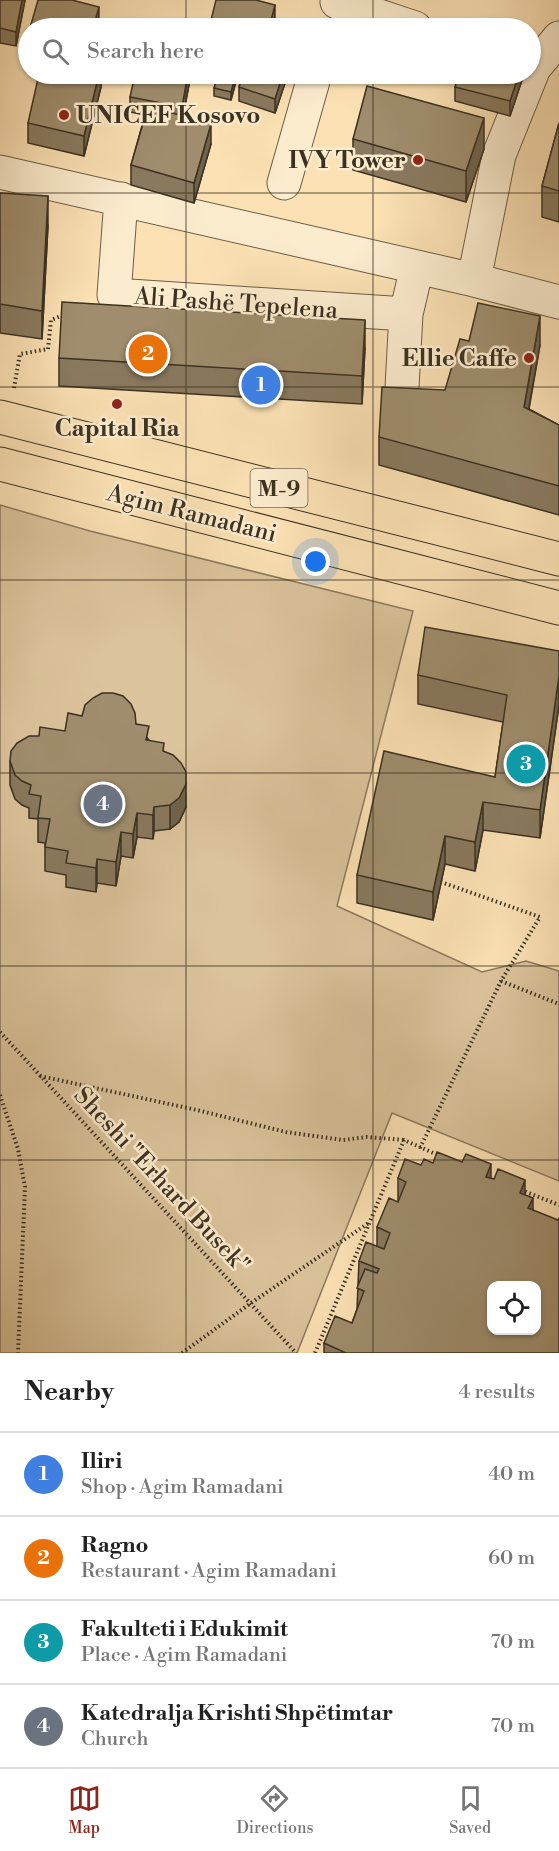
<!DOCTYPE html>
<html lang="en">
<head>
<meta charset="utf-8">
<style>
  body { margin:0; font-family:"Libre Bodoni",serif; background:#f2f2f2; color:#222 }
  .controls { position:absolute; right:18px; bottom:18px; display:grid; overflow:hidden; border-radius:12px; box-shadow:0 2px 4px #0004 }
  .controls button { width:54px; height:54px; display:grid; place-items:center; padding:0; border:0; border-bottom:2px solid #e0e0e0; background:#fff; color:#222; font:30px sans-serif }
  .you { position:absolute; left:316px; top:562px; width:21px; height:21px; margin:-15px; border:4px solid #fff; border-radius:50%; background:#1a73e8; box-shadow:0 0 0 9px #1a73e833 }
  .badge { display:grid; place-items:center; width:39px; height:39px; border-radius:50%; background:#8f2418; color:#fff; font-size:20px; font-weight:700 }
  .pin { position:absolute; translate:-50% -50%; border:3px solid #fff; box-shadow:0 2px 6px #0006 }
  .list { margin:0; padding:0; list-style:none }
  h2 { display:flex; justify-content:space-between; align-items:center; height:78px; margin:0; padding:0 24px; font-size:26px }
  h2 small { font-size:20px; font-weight:400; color:#767676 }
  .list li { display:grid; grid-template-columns:39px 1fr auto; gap:18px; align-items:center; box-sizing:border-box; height:84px; padding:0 24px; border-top:2px solid #e0e0e0 }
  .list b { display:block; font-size:22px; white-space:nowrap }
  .list p { margin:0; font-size:20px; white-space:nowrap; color:#767676 }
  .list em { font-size:20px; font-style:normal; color:#767676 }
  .icon { flex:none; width:33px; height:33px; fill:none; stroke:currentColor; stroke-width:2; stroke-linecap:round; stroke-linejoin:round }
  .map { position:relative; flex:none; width:559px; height:1353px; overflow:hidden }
  .search { position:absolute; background:#fff; box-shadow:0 2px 4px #0004; left:18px; right:18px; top:18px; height:66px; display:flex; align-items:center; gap:15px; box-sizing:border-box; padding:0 21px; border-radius:33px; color:#767676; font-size:22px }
  .sheet { height:414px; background:#fff }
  nav { display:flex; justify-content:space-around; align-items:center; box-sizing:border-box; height:84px; border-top:2px solid #e0e0e0; background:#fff; font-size:16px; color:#767676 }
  nav a { display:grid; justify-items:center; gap:3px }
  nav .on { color:#8f2418 }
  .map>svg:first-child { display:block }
</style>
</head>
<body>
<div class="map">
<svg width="559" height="1353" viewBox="0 0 559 1353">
  <rect width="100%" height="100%" fill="#fbe1b4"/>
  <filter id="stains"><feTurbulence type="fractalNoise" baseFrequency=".00333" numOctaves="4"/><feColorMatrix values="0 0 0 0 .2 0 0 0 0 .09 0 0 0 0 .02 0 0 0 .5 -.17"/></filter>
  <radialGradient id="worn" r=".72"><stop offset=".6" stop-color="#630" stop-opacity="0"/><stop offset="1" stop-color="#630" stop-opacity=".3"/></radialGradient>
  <path fill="#dbc39b" stroke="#8c7a5e" stroke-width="1.5" d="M 0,505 L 90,531 L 413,611 L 337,906 L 482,972 L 526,961 L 559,971 L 559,1181 L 392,1113 L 297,1353 L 0,1353 Z"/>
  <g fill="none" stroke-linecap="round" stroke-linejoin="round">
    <g stroke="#6c5d46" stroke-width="35">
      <path id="minor" d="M 337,2 L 415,28
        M 0,172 L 474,280 L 559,302
        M 284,183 L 315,74
        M 121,199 L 114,295 L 406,314 L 417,267
        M 474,280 L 499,155 L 534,68 L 559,38
        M 402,387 L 406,314"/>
    </g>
    <g stroke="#3c3121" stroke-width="35">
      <path id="major" d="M 0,417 L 559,559
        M 0,464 L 559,608"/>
    </g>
    <path stroke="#3c3121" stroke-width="4" stroke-dasharray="1.5 3" stroke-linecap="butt" d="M 14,388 L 20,354 L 48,349 L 51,320 L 66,314
      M 501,981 L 559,1004
      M 0,1032 L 296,1353
      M 40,1076 L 197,1110 L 286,1132 L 343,1140 L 367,1137 L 404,1140
      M 0,1095 L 18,1149 L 25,1187 L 18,1353
      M 420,1148 L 501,981 L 540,917 L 441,882
      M 521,1190 L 559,1205
      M 182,1353 L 251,1303 L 370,1222
      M 315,1353 L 404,1140 L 440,1156"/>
    <use href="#minor" stroke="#fcecce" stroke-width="33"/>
    <use href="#major" stroke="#fbe1b4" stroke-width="33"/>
  </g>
  <path fill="#89795e" stroke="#3c3121" stroke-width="1.5" d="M 0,0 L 25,0 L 16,46 L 0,43 Z
    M 101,74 L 101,87 L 84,156 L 28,143 L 28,123 Z
    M 191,74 L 183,116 L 211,144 L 194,203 L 131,185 L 131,165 L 145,115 L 130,112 L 130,97 Z
    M 199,74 L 211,74 L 210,77 Z
    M 238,74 L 231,100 L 214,96 L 214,88 Z
    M 244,74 L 288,74 L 275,113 L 239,101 L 239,87 Z
    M 524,74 L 510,116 L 455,101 L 455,87 Z
    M 559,123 L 559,222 L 542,217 L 542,186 Z
    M 353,139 L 484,149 L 466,202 L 353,170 Z
    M 0,193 L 48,225 L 42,339 L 0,333 Z
    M 469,341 L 540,345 L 529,409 L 559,425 L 559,515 L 379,465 L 379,437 L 445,390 Z
    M 365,348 L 362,404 L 59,386 L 59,358 Z
    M 559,651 L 559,705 L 540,838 L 483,830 L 475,871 L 445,864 L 433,920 L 357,903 L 357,875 L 495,777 L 503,722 L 418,704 L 418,675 Z
    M 136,724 L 149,740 L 164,752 L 186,807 L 179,822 L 170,829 L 154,831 L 153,839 L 137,837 L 133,858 L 121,856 L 116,886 L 97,883 L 96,892 L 66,887 L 66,875 L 45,871 L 45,843 L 38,842 L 38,819 L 29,818 L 29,808 L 22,805 L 15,799 L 10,785 L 10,761 L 39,736 L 65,731 Z
    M 433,1163 L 491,1178 L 525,1195 L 533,1210 L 559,1353 L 324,1353 L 324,1343 L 352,1323 L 357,1309 L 359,1261 L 377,1246 L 377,1227 L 398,1201 L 398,1178 L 421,1165 Z"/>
  <path fill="#6f634c" stroke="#3c3121" stroke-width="1.5" d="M 22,0 L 25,0 L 16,46 L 16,32 Z
    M 275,5 L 275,19 L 273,28 L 269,28 Z
    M 99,7 L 99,22 L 97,28 L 93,28 Z
    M 99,74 L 101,74 L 101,87 L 84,156 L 84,136 Z
    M 188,74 L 191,74 L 182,122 L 182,107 Z
    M 236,74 L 238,74 L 231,100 L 231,92 Z
    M 283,74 L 288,74 L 275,113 L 275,99 Z
    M 519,74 L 524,74 L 510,116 L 510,101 Z
    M 484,118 L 484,149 L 466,202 L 466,171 Z
    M 211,124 L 211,144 L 194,203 L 194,183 Z
    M 48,196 L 48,225 L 42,339 L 42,311 Z
    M 540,316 L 540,345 L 524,435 L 524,407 Z
    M 365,320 L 365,348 L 362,404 L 362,376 Z
    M 559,676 L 559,705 L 540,838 L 540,810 Z
    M 186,784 L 186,807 L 179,822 L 170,829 L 170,805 Z
    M 483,802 L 483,830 L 475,871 L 475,842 Z
    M 154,807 L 154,831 L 153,839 L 153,815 Z
    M 137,813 L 137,837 L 133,858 L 133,834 Z
    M 121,832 L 121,856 L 116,886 L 116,862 Z
    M 445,836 L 445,864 L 433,920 L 433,892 Z
    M 97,859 L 97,883 L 96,892 L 96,868 Z
    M 491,1164 L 491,1188 L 486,1177 Z
    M 525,1180 L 525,1204 L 520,1193 Z
    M 533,1198 L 533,1222 L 528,1208 Z"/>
  <path fill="#9f8d6d" stroke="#3c3121" stroke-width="1.5" fill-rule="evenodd" d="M 0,0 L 22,0 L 16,32 L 0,28 Z
    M 38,0 L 72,0 L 99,7 L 93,28 L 30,28 Z
    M 216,0 L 256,0 L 275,5 L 269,28 L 209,28 Z
    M 39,74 L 99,74 L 84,136 L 28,123 Z
    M 135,74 L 188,74 L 182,107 L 130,97 Z
    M 218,74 L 236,74 L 231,92 L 214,88 Z
    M 244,74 L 283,74 L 275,99 L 239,87 Z
    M 459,74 L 519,74 L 510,101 L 455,87 Z
    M 367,86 L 484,118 L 466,171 L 353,139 Z
    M 148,106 L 211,124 L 194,183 L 131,165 Z
    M 559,123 L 559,191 L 542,186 Z
    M 0,193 L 48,196 L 42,311 L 0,304 Z
    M 62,302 L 365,320 L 362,376 L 59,358 Z
    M 478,303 L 540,316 L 524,407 L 559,425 L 559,486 L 379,437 L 382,387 L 445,390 L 460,339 L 469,341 Z
    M 425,627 L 559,651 L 559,676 L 540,810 L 483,802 L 475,842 L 445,836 L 433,892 L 357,875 L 384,751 L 495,777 L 507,695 L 418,675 Z
    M 102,693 L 113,693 L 123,696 L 131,704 L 135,713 L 136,724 L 149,726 L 146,740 L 164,743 L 163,751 L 173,755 L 181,763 L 186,772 L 186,784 L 179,798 L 170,805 L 154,807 L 153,815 L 137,813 L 133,834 L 121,832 L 116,862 L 97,859 L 96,868 L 66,863 L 68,851 L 45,847 L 50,819 L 38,818 L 41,796 L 29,794 L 31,785 L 22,781 L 15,775 L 10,761 L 11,751 L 17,743 L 29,736 L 39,736 L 40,727 L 65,731 L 68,713 L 82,716 L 85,705 L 93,698 Z
    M 437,1152 L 462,1162 L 466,1154 L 491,1164 L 486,1177 L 494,1179 L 498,1169 L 525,1180 L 520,1193 L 533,1198 L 528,1208 L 558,1220 L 559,1218 L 559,1353 L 346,1353 L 324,1343 L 335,1316 L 352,1323 L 364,1291 L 357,1288 L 365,1269 L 377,1273 L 379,1269 L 359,1261 L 366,1242 L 384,1249 L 390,1233 L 377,1227 L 389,1198 L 398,1202 L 406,1182 L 398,1178 L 405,1159 L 421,1165 L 424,1159 L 433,1163 ZM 492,1286 L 537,1286 L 537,1330 L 492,1330 Z"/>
  <path fill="none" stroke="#3c3121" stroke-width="1.5" stroke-opacity="0.55" d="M 186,0 L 186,28M 373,0 L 373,28M 186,74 L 186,1353M 373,74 L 373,1353M 0,193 L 559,193M 0,387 L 559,387M 0,580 L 559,580M 0,773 L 559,773M 0,966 L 559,966M 0,1160 L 559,1160"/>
  <g fill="#8f2418" stroke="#fcecce" stroke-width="2">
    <circle cx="64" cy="115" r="6"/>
    <circle cx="418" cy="160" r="6"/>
    <circle cx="529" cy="358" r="6"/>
    <circle cx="117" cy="404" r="6"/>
  </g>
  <g text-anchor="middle" stroke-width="5" stroke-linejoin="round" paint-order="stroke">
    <rect fill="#fcecce" stroke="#766955" stroke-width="1.5" x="250.5" y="469" width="57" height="38" rx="4.5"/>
    <g font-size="22" font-weight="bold" fill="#3c3121">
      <text x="279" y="496">M-9</text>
    </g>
    <g font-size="24" font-weight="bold" fill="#3c3121" stroke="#fcecce" text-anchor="end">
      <text x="76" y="123" text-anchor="start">UNICEF Kosovo</text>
      <text x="406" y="168">IVY Tower</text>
      <text x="517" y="366">Ellie Caffe</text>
      <text x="117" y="436" text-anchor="middle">Capital Ria</text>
    </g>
    <g font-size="24" fill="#3c3121" stroke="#fcecce">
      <text transform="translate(236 303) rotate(4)" y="8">Ali Pashë Tepelena</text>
      <text transform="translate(192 513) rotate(14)" y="8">Agim Ramadani</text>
      <text transform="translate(162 1180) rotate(47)" y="8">Sheshi "Erhard Busek"</text>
    </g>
  </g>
  <rect width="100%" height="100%" filter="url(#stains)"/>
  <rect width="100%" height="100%" fill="url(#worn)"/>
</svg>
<div class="controls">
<button><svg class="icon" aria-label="locate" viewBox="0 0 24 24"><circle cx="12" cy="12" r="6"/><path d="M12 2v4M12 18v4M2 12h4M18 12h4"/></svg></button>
</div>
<div class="you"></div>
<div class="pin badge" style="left:261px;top:385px;background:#3f7fe0">1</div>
<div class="pin badge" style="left:148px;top:354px;background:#e8710a">2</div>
<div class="pin badge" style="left:526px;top:764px;background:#0f9aa8">3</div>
<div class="pin badge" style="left:103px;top:804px;background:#6b7280">4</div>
<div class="search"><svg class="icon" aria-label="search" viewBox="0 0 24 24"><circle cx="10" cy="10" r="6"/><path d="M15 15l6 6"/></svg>Search here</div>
</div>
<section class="sheet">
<h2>Nearby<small>4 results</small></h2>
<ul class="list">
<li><span class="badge" style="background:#3f7fe0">1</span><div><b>Iliri</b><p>Shop · Agim Ramadani</p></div><em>40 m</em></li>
<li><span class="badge" style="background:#e8710a">2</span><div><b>Ragno</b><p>Restaurant · Agim Ramadani</p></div><em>60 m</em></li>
<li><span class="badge" style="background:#0f9aa8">3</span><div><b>Fakulteti i Edukimit</b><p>Place · Agim Ramadani</p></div><em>70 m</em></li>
<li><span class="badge" style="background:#6b7280">4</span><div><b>Katedralja Krishti Shpëtimtar</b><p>Church</p></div><em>70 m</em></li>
</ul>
</section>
<nav>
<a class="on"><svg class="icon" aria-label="map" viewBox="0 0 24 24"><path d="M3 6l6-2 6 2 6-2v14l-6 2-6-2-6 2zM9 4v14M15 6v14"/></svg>Map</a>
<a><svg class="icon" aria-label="directions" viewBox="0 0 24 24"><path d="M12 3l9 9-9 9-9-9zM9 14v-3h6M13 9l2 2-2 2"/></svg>Directions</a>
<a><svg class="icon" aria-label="saved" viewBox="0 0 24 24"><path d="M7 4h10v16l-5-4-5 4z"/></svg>Saved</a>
</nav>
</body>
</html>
